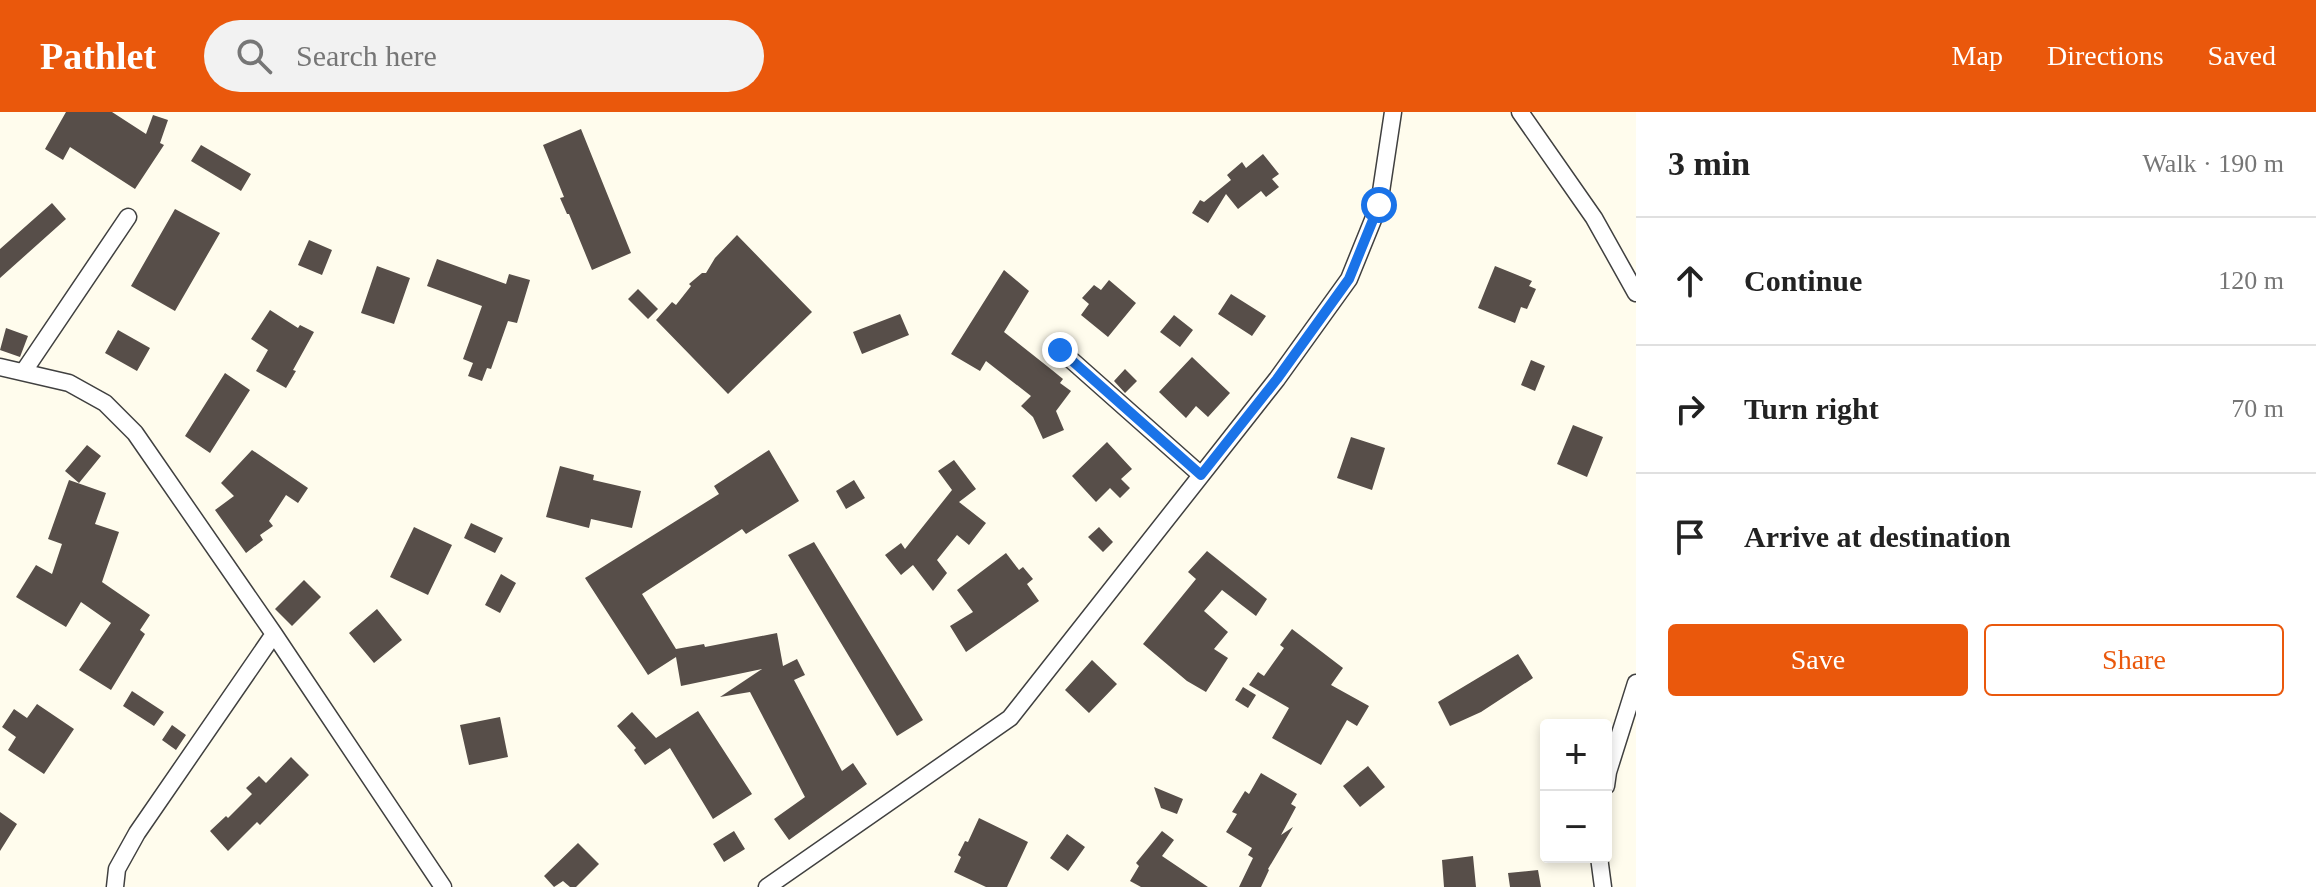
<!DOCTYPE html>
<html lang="en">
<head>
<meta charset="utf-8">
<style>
  body { margin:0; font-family:"Times New Roman",serif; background:#f2f2f2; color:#222 }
  .controls { position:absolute; right:24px; bottom:24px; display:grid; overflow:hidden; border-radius:8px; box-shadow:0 4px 12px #0003 }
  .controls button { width:72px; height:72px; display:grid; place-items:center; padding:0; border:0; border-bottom:2px solid #e0e0e0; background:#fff; color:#222; font:40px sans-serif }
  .stop { position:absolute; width:24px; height:24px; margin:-18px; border:6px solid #1a73e8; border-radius:50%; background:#fff }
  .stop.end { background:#1a73e8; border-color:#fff; box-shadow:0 2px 8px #0008 }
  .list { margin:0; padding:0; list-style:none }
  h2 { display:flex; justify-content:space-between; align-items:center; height:104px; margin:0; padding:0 32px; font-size:34px }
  h2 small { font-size:26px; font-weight:400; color:#767676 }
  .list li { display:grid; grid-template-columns:52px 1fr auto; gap:24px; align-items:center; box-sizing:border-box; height:128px; padding:0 32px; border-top:2px solid #e0e0e0 }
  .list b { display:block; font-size:30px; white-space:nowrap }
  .list em { font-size:26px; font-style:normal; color:#767676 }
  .actions { display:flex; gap:16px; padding:24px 32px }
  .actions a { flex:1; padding:18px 0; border:2px solid #ea580c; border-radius:8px; text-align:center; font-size:28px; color:#ea580c }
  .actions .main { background:#ea580c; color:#fff }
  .icon { flex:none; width:44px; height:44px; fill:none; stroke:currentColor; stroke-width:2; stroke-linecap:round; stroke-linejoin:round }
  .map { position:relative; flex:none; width:1636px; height:775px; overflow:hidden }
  header { display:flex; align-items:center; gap:48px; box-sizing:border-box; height:112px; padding:0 40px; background:#ea580c; color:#fff }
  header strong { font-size:38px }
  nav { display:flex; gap:44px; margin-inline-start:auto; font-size:28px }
  .search { width:560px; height:72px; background:#f2f2f2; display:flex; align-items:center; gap:20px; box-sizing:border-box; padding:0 28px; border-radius:44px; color:#767676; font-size:30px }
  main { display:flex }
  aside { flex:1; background:#fff }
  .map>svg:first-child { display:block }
</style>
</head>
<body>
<header>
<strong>Pathlet</strong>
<div class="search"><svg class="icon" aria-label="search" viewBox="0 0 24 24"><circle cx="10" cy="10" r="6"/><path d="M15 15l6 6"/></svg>Search here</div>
<nav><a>Map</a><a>Directions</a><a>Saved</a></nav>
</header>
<main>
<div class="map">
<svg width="1636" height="775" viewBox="0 0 1636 775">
  <rect width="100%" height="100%" fill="#fffced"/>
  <path fill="#574e49" d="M 66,0 L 112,0 L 146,22 L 153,3 L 168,8 L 160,31 L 164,33 L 135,77 L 70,35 L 63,48 L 45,37 Z
    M 581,17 L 631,141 L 592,158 L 569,102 L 567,102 L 560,86 L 564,85 L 543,33 Z
    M 201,33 L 251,62 L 241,79 L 191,49 Z
    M 1263,42 L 1279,62 L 1272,67 L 1279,75 L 1266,85 L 1261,79 L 1238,97 L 1226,82 L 1208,111 L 1192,101 L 1200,88 L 1204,90 L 1231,68 L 1227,63 L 1242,50 L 1246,56 Z
    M 52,91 L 66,107 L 0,166 L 0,137 Z
    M 175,97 L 220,121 L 175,199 L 131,174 Z
    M 737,123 L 812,200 L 728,282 L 656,208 L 672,190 L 676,193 L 691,174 L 689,172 L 702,161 L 706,161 L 715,146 Z
    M 309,128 L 332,138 L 322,163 L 298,153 Z
    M 437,147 L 506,172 L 509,162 L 530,168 L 517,211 L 508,209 L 491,257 L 487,256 L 482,269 L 468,264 L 473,251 L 463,247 L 482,194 L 427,174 Z
    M 377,154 L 410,166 L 394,212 L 361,201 Z
    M 1495,154 L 1532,169 L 1529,174 L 1536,177 L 1527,197 L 1521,195 L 1515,211 L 1478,196 Z
    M 1004,158 L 1029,179 L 1004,220 L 1052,258 L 1063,267 L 1060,271 L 1071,279 L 1056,299 L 1064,318 L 1043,327 L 1033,305 L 1021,294 L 1031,284 L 986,249 L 980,259 L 951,242 Z
    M 1109,168 L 1136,191 L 1108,225 L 1081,203 L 1089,192 L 1082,186 L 1094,173 L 1101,178 Z
    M 638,177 L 658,197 L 648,207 L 628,187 Z
    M 1231,182 L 1266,204 L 1252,224 L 1218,202 Z
    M 270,198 L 298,216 L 300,213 L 314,220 L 293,258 L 296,259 L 286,276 L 256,259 L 268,238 L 251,227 Z
    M 900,202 L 909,223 L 862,242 L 853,220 Z
    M 1174,203 L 1193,218 L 1180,235 L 1160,220 Z
    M 6,216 L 28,224 L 20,245 L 0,238 Z
    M 118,218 L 150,236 L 137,259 L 105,241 Z
    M 1192,245 L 1230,281 L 1208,305 L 1196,294 L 1186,306 L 1159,280 Z
    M 1531,248 L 1545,254 L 1535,279 L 1521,273 Z
    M 1125,257 L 1137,269 L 1125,281 L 1114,269 Z
    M 225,261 L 250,278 L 210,341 L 185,324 Z
    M 1573,313 L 1603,325 L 1587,365 L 1557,352 Z
    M 1351,325 L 1385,336 L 1372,378 L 1337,366 Z
    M 1107,330 L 1132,357 L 1121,367 L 1130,376 L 1120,386 L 1110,376 L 1096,390 L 1072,364 Z
    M 87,333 L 101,344 L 79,371 L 65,359 Z
    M 252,338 L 308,376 L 298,391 L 286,383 L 269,409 L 273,414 L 260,423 L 263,428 L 246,441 L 215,398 L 234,384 L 221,371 Z
    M 769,338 L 799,389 L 746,422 L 742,417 L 642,482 L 676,537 L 704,532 L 705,535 L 777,521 L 783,554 L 797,547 L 805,563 L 794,568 L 842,659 L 853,651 L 867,672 L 789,728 L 774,707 L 805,685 L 750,580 L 720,585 L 762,557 L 681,574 L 676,545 L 648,563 L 585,466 L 719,382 L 714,374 Z
    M 954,348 L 976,377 L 959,390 L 986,411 L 969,433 L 957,423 L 937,448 L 947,461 L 933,479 L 913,453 L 901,463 L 885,443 L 901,431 L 905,437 L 952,378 L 938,359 Z
    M 560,354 L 594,363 L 593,368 L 641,379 L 632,416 L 591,407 L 589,416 L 546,405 Z
    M 69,368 L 106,381 L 95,412 L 119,420 L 102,470 L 150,503 L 140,518 L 145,522 L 111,578 L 79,558 L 111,511 L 81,490 L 66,515 L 16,485 L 36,453 L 52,462 L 62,432 L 48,427 Z
    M 854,368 L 865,386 L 846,397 L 836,379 Z
    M 471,411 L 503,426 L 495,441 L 464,426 Z
    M 414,415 L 452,433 L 428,483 L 390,465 Z
    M 1099,415 L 1113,430 L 1103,440 L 1088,425 Z
    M 814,430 L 923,608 L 897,624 L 788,443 Z
    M 1207,439 L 1267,487 L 1256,504 L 1222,478 L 1204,499 L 1228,520 L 1214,537 L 1228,546 L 1206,580 L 1187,569 L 1143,532 L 1196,467 L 1188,460 Z
    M 1006,441 L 1019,458 L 1023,455 L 1033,467 L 1027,472 L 1039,489 L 966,540 L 950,514 L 973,500 L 957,478 Z
    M 501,462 L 516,471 L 500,501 L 485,493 Z
    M 304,468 L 321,485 L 292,514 L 275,497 Z
    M 377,497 L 402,528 L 374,551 L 349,521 Z
    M 1292,517 L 1343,556 L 1331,573 L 1369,594 L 1357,614 L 1347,608 L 1321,653 L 1272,626 L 1289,596 L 1249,573 L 1258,560 L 1264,564 L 1284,536 L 1280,533 Z
    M 1518,542 L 1533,566 L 1481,600 L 1450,614 L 1438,590 Z
    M 1092,548 L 1117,572 L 1089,601 L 1065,578 Z
    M 1243,575 L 1256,583 L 1248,596 L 1235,588 Z
    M 132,579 L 164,600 L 154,614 L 123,594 Z
    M 37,592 L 74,617 L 44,662 L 8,638 L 16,625 L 2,615 L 14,597 L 27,606 Z
    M 698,599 L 752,682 L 713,707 L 670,636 L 645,653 L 634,638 L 636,636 L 617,614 L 632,600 L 656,626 Z
    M 500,605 L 508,645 L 469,653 L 460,613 Z
    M 172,613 L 186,623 L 176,638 L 162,628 Z
    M 291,645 L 309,663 L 260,713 L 257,710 L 228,739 L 210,719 L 226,704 L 228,706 L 252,682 L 246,676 L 259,664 L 266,671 Z
    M 1368,654 L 1385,675 L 1360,695 L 1343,674 Z
    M 1261,661 L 1297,682 L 1291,692 L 1296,695 L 1281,723 L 1293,715 L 1268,757 L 1269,758 L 1261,775 L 1239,775 L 1253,746 L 1248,743 L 1252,736 L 1226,720 L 1237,702 L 1232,700 L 1245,679 L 1249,682 Z
    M 1154,675 L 1183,687 L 1177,702 L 1161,696 Z
    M 0,700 L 17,712 L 0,739 Z
    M 979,706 L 1028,730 L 1007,775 L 986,775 L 954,760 L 961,745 L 958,743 L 965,729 L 968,730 Z
    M 734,719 L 745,737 L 724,750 L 713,732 Z
    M 1162,719 L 1174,728 L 1162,744 L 1208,775 L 1141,775 L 1130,769 L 1139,754 L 1136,751 Z
    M 1067,722 L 1085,735 L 1068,759 L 1050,746 Z
    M 578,731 L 599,752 L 576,775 L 570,775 L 563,769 L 554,775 L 544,764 Z
    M 1473,744 L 1476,775 L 1444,775 L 1442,748 Z
    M 1538,758 L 1541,775 L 1510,775 L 1508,761 Z"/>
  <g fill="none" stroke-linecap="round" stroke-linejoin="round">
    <g stroke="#404040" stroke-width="19">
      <path id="minor" d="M 1520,0 L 1594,106 L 1636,181
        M 1060,238 L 1201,363
        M 0,255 L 69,271 L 105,291 L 135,321 L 274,522 L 443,775
        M 24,259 L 128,105
        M 1606,674 L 1608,660 L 1636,571
        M 1599,745 L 1603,775
        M 115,775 L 117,757 L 137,721 L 274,522
        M 767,775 L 1010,606 L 1277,267 L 1349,167 L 1379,93 L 1393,0"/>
    </g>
    <use href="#minor" stroke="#fff" stroke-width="16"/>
  </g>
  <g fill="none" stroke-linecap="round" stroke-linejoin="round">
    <path stroke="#1a73e8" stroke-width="10" d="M 1060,238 L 1201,363 L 1277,267 L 1349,167 L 1379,93"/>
  </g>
</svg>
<div class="controls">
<button>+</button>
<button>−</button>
</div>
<div class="stop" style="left:1379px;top:93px"></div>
<div class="stop end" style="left:1060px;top:238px"></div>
</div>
<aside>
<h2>3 min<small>Walk · 190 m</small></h2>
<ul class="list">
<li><svg class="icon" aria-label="ahead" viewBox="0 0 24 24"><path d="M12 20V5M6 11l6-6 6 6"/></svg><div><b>Continue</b></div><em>120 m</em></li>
<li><svg class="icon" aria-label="right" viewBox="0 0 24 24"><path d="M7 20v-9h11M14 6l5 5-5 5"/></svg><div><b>Turn right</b></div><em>70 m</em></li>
<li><svg class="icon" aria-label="arrive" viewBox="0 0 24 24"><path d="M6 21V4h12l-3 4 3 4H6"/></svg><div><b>Arrive at destination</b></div></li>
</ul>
<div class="actions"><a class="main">Save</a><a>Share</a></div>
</aside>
</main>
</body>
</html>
